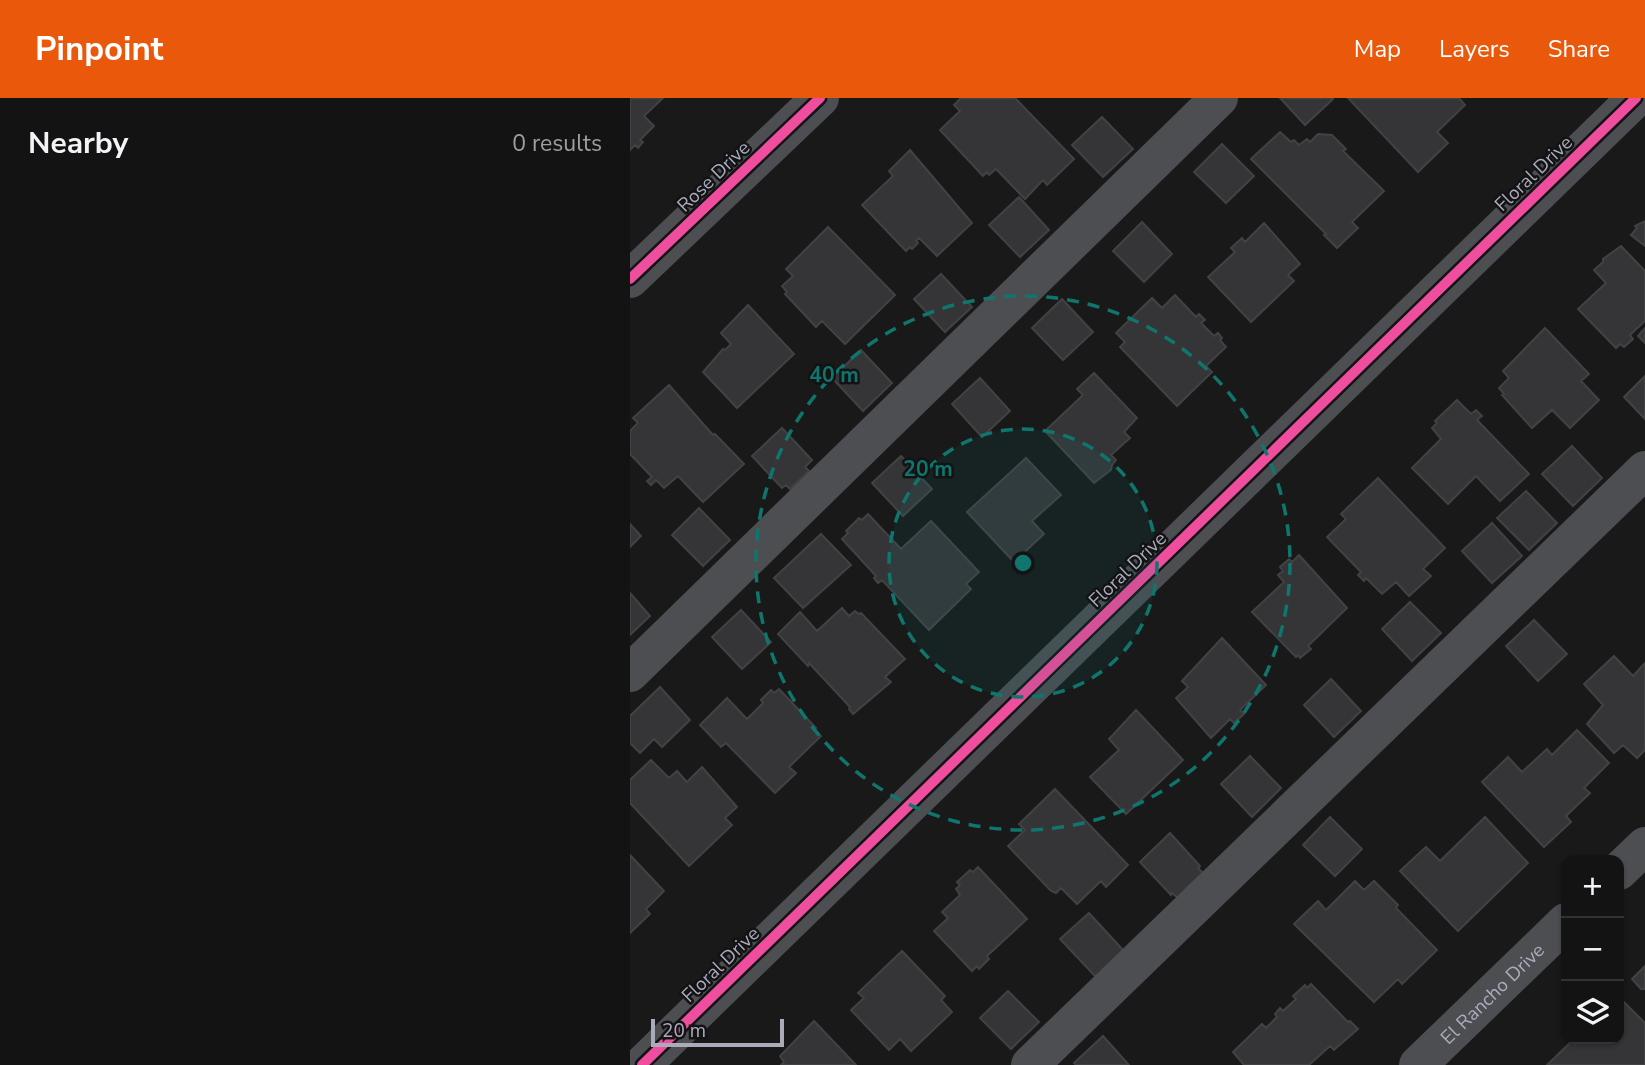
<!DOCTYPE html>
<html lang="en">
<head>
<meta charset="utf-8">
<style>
  body { margin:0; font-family:"Nunito Sans",sans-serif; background:#202021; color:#f1f3f6 }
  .controls { position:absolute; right:21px; bottom:21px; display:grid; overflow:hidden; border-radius:14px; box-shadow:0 2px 5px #0004 }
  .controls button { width:63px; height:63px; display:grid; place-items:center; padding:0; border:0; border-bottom:2px solid #323233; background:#131313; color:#f1f3f6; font:35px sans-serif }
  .scale { position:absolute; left:21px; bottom:18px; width:133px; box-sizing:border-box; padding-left:7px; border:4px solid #aaacba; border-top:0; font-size:19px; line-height:24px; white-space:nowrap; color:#aaacba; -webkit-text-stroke:5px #131315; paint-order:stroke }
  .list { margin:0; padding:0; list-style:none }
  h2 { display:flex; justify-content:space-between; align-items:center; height:91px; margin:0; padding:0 28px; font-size:30px }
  h2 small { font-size:23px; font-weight:400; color:#9d9ea0 }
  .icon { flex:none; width:38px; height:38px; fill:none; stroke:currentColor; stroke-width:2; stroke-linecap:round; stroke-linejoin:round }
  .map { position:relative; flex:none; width:1015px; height:967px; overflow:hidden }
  header { display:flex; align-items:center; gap:42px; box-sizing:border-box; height:98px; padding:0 35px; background:#ea580c; color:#fff }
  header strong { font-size:33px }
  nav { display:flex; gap:38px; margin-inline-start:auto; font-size:24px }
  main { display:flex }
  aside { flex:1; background:#131313 }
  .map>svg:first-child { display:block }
</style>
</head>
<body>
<header>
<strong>Pinpoint</strong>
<nav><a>Map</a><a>Layers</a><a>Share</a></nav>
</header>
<main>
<aside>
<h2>Nearby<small>0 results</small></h2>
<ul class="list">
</ul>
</aside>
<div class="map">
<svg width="1015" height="967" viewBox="0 0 1015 967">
  <rect width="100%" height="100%" fill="#191919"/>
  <path fill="#353537" stroke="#424245" stroke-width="2" d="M 0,0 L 33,0 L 14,18 L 24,28 L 10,42 L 13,44 L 8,50 L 5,47 L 0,52 Z
    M 331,0 L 385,0 L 444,61 L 417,87 L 413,82 L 395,101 L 366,71 L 359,77 L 357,74 L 353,78 L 310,32 L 330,13 L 324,7 Z
    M 650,0 L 703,0 L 703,1 L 675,27 Z
    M 718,0 L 829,0 L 835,7 L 807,34 L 818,45 L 788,74 Z
    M 472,19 L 503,51 L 473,79 L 442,47 Z
    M 650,34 L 661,44 L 664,42 L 669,47 L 677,41 L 680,44 L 688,36 L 702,37 L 716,51 L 713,53 L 754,93 L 722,124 L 728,130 L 707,150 L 694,137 L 696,136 L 621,61 Z
    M 592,46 L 624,78 L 596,105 L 564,74 Z
    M 280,52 L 342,125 L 307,158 L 289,140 L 286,143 L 288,145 L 282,151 L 280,149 L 276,153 L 232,107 L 263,78 L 259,73 Z
    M 389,99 L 419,132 L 390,159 L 359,127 Z
    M 1015,123 L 1015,148 L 1001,137 L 1007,130 L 1005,128 Z
    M 512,124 L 542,156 L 514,184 L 483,153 Z
    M 634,125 L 670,166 L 658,177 L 664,183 L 621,224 L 578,179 L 605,154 L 601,150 L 612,140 L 615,144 Z
    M 198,129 L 265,197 L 215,246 L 192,223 L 186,229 L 155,196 L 157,194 L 152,188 L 163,178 L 156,171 Z
    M 991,148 L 1015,173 L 1015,223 L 1000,237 L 1003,241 L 994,249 L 990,246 L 986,250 L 948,211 L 976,185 L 964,172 L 973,164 L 973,161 Z
    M 311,176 L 342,209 L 315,234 L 284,201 Z
    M 545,197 L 566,219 L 569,216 L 575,222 L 571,225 L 584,238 L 588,235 L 592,240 L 590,242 L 596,249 L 576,268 L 582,274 L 547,308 L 490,249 L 495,244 L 486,235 L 522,200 L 532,210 Z
    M 432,201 L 463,234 L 433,262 L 402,230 Z
    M 118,207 L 164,256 L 107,310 L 73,274 L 93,251 L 95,252 L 101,246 L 91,235 Z
    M 915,230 L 959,276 L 951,283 L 969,302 L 940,330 L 922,312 L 902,330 L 872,297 L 874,296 L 869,290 L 879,280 L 873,273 Z
    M 1015,230 L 1015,245 L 1008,238 Z
    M 231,252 L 262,285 L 233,313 L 202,280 Z
    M 464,275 L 507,320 L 494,334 L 500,340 L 481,357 L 486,362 L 482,367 L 481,372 L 464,385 L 415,333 L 453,297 L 447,291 Z
    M 1015,278 L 1015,321 L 994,299 Z
    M 350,280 L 380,313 L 352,339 L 322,306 Z
    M 39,287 L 83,337 L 85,336 L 114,366 L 73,404 L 48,378 L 34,390 L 26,382 L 21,387 L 17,383 L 22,379 L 0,356 L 0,333 L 8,325 L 3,320 Z
    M 827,302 L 841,316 L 846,312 L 852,318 L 847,322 L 899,376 L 870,403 L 846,378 L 818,406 L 782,370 L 811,341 L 802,330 L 807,325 L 805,323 Z
    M 152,330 L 182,362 L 175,369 L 179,373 L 160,391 L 156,387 L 152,390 L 122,358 Z
    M 942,348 L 972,380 L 943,408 L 912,376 Z
    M 271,358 L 302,391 L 273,418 L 242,385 Z
    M 396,360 L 431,397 L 402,423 L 414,436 L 384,464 L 337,414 Z
    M 748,380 L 815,450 L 793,471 L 801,478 L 779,498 L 766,484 L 752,496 L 736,480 L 734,483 L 728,477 L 731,474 L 697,439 L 716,421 L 711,416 Z
    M 896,393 L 927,425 L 899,452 L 867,420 Z
    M 69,410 L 100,442 L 73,468 L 42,437 Z
    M 238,416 L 271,451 L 301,423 L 349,474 L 336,486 L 341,491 L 299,532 L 252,482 L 248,485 L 244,480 L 246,478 L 212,441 L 218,435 L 216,433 L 229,420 L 232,422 Z
    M 862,425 L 892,458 L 862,485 L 832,453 Z
    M 0,426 L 11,438 L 0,449 Z
    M 191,436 L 221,467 L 173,510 L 144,480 Z
    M 669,457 L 717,510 L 678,548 L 681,551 L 670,560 L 668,557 L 666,559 L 622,514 L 654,484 L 648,477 L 653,473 L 650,469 L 659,461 L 662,464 Z
    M 0,495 L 20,518 L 0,537 Z
    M 780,504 L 811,535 L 782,563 L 752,531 Z
    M 212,510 L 219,518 L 225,513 L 229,516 L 231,515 L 275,561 L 255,579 L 261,584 L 223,616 L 219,611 L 220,609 L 179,565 L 178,568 L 148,536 L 170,514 L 187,533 Z
    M 111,512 L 141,544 L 112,571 L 82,539 Z
    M 904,522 L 937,556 L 908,583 L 876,548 Z
    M 592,540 L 636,587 L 610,612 L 614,616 L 604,625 L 600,621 L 581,640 L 546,600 L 558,589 L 552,583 Z
    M 984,558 L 1003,578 L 1015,565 L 1015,652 L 1007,660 L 993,647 L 984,655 L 957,626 L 973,607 L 954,586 Z
    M 701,581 L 731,613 L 704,639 L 674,607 Z
    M 30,589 L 60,622 L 32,649 L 24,641 L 10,655 L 0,645 L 0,618 Z
    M 149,591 L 186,630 L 185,632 L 191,638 L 159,669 L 166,675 L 145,695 L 96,645 L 91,649 L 70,627 L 97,600 L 117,621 L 133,605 L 131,602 L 141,592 L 144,595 Z
    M 506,612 L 553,662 L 496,716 L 460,679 L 489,652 L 479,641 Z
    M 947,632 L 979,665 L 954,690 L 960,695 L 936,718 L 941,724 L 914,749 L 852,684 L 878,659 L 892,674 L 917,651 L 922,657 Z
    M 620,658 L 651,690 L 622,719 L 591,686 Z
    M 21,662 L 39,680 L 47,673 L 57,684 L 72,669 L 107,709 L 95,720 L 102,727 L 59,768 L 0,705 L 0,682 Z
    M 425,691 L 498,767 L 476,789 L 471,783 L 447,806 L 431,790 L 426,795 L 421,793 L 378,748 L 395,732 L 389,726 Z
    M 700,719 L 732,751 L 705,778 L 673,747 Z
    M 855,719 L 898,765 L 828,833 L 770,773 L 796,749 L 810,763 Z
    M 540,735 L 570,768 L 568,770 L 574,776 L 548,800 L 542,795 L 541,797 L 510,764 Z
    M 0,757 L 34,793 L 16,811 L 20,816 L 0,835 Z
    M 348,769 L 397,821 L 357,858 L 359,861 L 349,871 L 347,868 L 342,873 L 304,833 L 318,820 L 312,814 L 330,797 L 326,791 L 330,787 L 327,784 L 340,772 L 343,774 Z
    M 725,783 L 734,792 L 744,783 L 768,807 L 766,810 L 807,852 L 772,886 L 768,881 L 744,904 L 664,826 L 688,803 L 696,812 Z
    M 459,815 L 494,853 L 466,879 L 430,841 Z
    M 272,853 L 315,898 L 311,902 L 322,914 L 281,953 L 270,941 L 259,952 L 221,912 L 234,900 L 228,895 Z
    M 1015,868 L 1015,891 L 1011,891 L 1002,881 Z
    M 681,886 L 718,924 L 720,923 L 728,931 L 704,952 L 700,948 L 679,967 L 614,967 L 603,954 L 632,926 L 636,930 L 647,919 L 645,916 L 650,910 L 653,913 L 666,901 L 663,898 L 675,887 L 677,890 Z
    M 378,893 L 409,924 L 381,951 L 350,920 Z
    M 989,899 L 1015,925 L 1015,967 L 917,967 L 942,943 L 945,946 L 950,941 L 989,941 Z
    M 184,923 L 226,967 L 151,967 L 154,964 L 150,958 Z
    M 473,938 L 499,967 L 446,967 L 444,965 Z"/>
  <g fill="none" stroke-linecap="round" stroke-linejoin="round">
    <g stroke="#4d4e52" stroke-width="38">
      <path d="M 0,181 L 190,0"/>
      <path d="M 0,575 L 589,0"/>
      <path d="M 989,773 L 1015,748"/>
      <path d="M 12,967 L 1006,0"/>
      <path d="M 400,967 L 1015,372"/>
      <path id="s1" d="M 788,967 L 936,824"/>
    </g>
    <g stroke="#131315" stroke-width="15">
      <path id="cycleway" d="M 0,181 L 190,0
        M 12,967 L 1006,0"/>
    </g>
    <use href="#cycleway" stroke="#ef4d9e" stroke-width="10"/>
  </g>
  <circle cx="393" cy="465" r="134" fill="#0f766e" fill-opacity=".12"/>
  <g fill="none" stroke="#0f766e" stroke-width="3.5" stroke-dasharray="12 9">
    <circle cx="393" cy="465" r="134"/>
    <circle cx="393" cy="465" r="267"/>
  </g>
  <g text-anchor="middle" stroke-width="5" stroke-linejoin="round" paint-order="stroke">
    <g font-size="19" fill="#aaacba" stroke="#131315">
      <text transform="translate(903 75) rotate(-44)" y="7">Floral Drive</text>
      <text transform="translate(83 78) rotate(-44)" y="7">Rose Drive</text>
      <text transform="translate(497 471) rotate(-44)" y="7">Floral Drive</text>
      <text transform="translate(90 866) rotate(-44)" y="7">Floral Drive</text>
      <text dy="7" stroke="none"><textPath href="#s1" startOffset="103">El Rancho Drive</textPath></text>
    </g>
  </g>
  <circle cx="393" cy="465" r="10" fill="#0f766e" stroke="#131315" stroke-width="3.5"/>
  <g font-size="21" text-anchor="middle" font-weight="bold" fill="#0f766e" stroke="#131315" stroke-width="5" stroke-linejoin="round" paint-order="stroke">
    <text x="204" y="284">40 m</text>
    <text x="298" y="378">20 m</text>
  </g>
</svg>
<div class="controls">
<button>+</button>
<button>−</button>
<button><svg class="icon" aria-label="layers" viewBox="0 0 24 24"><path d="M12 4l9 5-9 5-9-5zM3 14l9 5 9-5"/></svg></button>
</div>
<div class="scale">20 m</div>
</div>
</main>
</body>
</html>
